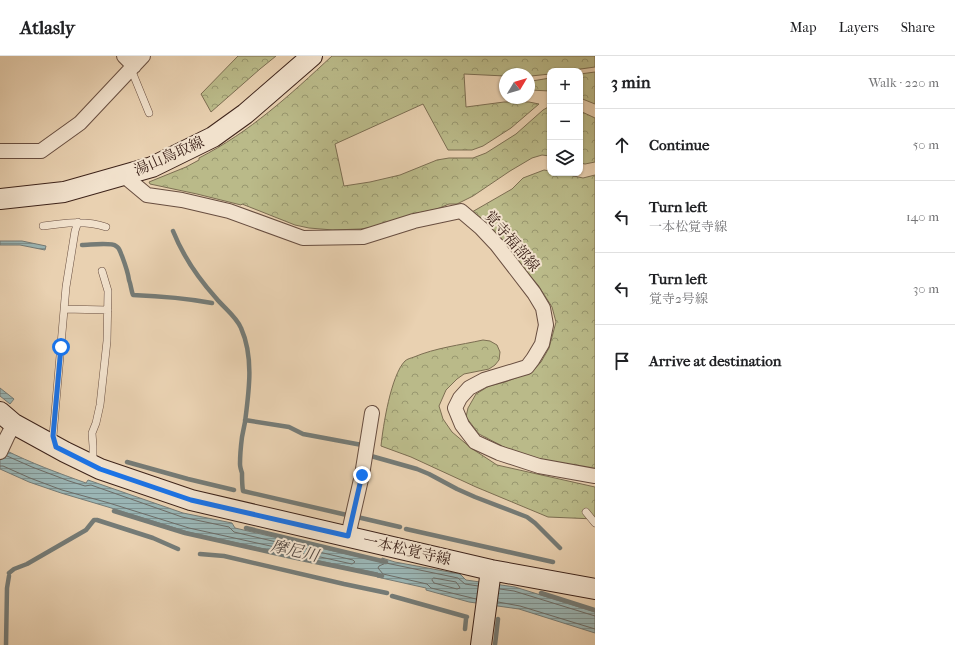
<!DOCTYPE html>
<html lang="en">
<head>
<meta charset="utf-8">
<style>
  body { margin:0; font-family:"IM FELL French Canon","Noto Serif JP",serif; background:#f6f6f6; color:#202124 }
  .controls { position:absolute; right:12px; top:12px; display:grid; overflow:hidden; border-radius:8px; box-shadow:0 1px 3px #0004 }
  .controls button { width:36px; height:36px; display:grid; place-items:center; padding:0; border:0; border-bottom:1px solid #e0e0e0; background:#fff; color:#202124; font:20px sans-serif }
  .compass { position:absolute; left:499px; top:12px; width:36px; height:36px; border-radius:50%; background:#fff; box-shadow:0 1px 3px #0004; rotate:52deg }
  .stop { position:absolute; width:12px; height:12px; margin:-9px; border:3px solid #1a73e8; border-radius:50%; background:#fff }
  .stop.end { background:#1a73e8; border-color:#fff; box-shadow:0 1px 4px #0008 }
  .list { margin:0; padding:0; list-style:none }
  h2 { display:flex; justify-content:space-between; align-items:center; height:52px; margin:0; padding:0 16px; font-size:17px }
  h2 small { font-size:13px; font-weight:400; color:#757577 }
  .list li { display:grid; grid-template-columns:26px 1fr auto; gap:12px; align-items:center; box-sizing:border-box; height:72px; padding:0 16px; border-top:1px solid #e0e0e0 }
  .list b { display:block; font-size:15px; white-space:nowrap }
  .list p { margin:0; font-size:13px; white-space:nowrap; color:#757577 }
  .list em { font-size:13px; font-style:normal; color:#757577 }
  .icon { flex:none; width:22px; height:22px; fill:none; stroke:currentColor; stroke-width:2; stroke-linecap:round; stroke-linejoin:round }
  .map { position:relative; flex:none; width:595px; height:589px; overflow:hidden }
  header { display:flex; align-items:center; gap:24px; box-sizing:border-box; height:56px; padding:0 20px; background:#fff; border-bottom:1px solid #e0e0e0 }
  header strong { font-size:19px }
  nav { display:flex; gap:22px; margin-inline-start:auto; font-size:14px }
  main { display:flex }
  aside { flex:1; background:#fff }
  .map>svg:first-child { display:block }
</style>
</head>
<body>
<header>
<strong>Atlasly</strong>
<nav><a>Map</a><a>Layers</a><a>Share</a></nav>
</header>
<main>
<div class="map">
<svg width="595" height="589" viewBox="0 0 595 589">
  <defs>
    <pattern id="forest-crowns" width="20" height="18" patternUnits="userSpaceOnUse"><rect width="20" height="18" fill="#baba89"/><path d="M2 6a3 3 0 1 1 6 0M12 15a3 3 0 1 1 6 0" fill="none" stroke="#98976f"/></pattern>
    <pattern id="water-rules" width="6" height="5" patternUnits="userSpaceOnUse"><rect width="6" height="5" fill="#9ab5b4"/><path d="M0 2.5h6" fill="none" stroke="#7f9392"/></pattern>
  </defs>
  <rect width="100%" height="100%" fill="#e9d1b1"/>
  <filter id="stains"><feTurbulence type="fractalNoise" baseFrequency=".005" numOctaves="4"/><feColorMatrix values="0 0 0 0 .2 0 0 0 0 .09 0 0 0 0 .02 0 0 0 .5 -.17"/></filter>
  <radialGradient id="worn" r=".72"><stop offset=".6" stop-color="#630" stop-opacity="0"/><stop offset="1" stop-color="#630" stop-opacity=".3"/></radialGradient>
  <path fill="url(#forest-crowns)" stroke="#7c6e52" d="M 238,0 L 276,0 L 260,13 L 211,56 L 201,38 Z
    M 332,0 L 595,0 L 595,11 L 566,15 L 550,15 L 550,18 L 531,20 L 529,20 L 529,18 L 505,18 L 505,20 L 464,18 L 466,51 L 504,46 L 529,46 L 539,48 L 511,72 L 483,90 L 472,94 L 448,94 L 423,48 L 335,88 L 344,130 L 370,126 L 400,119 L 437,104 L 449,102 L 473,102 L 486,97 L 516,78 L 543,54 L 550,50 L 550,100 L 542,99 L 532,102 L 510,115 L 473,140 L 457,148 L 449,148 L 437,153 L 413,158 L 374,171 L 360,173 L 333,174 L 309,172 L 295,169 L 242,148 L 241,149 L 197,138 L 150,128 L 149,126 L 186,111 L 199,104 L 199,102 C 250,76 290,39 332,0 Z
    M 595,16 L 595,48 L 580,42 L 580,18 Z
    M 550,22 L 550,35 L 530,34 L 532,25 Z
    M 580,55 L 595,62 L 595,106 L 585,108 L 580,107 Z
    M 544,114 L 550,115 L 550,117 L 560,117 L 583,122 L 595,119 L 595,413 L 539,403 L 506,392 L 479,378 L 466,361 L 468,352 L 476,338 L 489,330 L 505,326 L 532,316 L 541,306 L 549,292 L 556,266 L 552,251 L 538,229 L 518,207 L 484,164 L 472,156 L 512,133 L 523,122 Z
    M 483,284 L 490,285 L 497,289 L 500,296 L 499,304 L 495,309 L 489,313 L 464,318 L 457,323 L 446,334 L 439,350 L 443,363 L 452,376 L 471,392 L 497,409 L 595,431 L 595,463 L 548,461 L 476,431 L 411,401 L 381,390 C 383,370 391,319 405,305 C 407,303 411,302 414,301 C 435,292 460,289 483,284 Z"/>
  <path fill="url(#water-rules)" stroke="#757b76" d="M 0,185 L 22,185 L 46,190 L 45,194 L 20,189 L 0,189 Z
    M 0,332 L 14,343 L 10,348 L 0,340 Z
    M 5,394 C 31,407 58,417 86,427 L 88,424 L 183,457 L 232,467 L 235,472 L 381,506 L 382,502 L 395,506 L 460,518 L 466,524 L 515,531 L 595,556 L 595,577 L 519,553 L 469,546 L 426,534 L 426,532 L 377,521 L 378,517 L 300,501 L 188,476 L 108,451 L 61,437 L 29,426 L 0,413 L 0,398 Z"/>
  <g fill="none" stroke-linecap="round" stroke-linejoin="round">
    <path stroke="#6c6c67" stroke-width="1" d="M 0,410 L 3,410 L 30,422 L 62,434 L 109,447 L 189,472 L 352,508 L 355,506 L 353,504 L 234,476 L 229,471 L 182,461 L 91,429 L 85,430 L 69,425 L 32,411 L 7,400
      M 434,522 L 456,526 L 459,530 L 460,532 L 457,533 L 434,527 L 432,524 Z
      M 500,533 L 514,535 L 595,560
      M 476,543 L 431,532 L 427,528 L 383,518 L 378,512 L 379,510 L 386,507 L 458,522 L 465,528 L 478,530
      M 498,546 L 520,550 L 595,573"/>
    <path stroke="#757b76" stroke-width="4.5" d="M 173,175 C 183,200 198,222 216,242 C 224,252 236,260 241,272 C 254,301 249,335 245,366 C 244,371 243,376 242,381 C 241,389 240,399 240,408 C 240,411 241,414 242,417 C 242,423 242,429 243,435 L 347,459
      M 82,189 C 90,189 111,186 116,190 C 120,192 120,196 122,200 C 125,208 128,216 129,224 C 131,229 131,234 133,239 C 159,240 185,242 212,247
      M 245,364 L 289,371 L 303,378 L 362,389
      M 371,400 L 417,413 L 429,418 L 457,433 L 475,441 L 527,461 L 535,467 L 560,492
      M 127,406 L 188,423 L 234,434
      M 114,455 L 185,477 L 292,501 L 382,520
      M 357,461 L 400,471
      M 246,472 L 386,506
      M 406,473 L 553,506
      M 200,498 L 224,500 L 344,528 L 387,537
      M 9,517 L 14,513 L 27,508 L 86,474 L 94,464 L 97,464 L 153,482 L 178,493
      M 541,537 L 595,554
      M 392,540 L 467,561
      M 465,573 L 466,563
      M 6,589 L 7,532 L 9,520
      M 495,589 L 498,563"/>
    <g stroke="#684e40" stroke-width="8">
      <path id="lane" d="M 131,13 L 149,57
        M 43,170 C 64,167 85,164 106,171
        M 64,253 L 108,254
        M 55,386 L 53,380 L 66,231 L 75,175 L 78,166
        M 93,408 L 93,390 L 92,377 L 96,367 L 100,349 L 107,285 L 108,235 L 102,215
        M 586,456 L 595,467"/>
    </g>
    <g stroke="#684e40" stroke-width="16">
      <path id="street" d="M 124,0 L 134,10
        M 0,95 L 41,95 L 80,67 L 143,0
        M 123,119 L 147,139 L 182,144 L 229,155 L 303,182 L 363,181 L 414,165 L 461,155 L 481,172 L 497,189 L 534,237 L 543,252 L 546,269 L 542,288 L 533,303 L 527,311 L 484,324 L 469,332 L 460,342 L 455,352 L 462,369 L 475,386 L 499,397 L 539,410 L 595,420
        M 0,396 L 7,381 L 14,368
        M 348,480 L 362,419 L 372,357"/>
    </g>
    <g stroke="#3d231a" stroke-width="22">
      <path id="secondary" d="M 0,143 L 64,136 L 152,111 L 213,81 L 245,58 L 312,0
        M 0,356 L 14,368 L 65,396 L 100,413 L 191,444 L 491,514 L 595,533
        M 481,589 L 491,514"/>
    </g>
    <use href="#lane" stroke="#f1e1cc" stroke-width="7"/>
    <use href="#street" stroke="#f1e1cc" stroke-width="14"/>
    <use href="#secondary" stroke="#f1e1cc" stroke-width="20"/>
  </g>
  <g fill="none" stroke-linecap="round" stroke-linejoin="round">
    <path stroke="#1a73e8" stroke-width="5" d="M 61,291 L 53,380 L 56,391 L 100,413 L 191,444 L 348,480 L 362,419"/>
  </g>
  <g text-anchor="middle" stroke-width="4" stroke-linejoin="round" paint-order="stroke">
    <g font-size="15" fill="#3d231a" stroke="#f1e1cc">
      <text transform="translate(169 100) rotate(-24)" y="5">湯山鳥取線</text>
      <text transform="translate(512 185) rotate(49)" y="5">覚寺福部線</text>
      <text transform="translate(407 494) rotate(13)" y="5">一本松覚寺線</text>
    </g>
    <g font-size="16" font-style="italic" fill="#544840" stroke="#f1e1cc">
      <text transform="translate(295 494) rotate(13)" y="6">摩尼川</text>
    </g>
  </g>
  <rect width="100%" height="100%" filter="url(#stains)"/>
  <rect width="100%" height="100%" fill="url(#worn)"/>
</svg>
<div class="controls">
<button>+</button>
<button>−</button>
<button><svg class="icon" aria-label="layers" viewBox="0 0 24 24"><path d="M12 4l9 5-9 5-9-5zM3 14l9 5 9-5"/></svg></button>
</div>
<svg class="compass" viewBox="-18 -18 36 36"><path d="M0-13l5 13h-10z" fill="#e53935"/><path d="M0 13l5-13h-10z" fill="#757577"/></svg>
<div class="stop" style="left:61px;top:291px"></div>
<div class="stop end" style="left:362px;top:419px"></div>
</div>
<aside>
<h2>3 min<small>Walk · 220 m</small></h2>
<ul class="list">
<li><svg class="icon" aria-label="ahead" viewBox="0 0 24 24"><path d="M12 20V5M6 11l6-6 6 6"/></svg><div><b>Continue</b></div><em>50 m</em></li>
<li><svg class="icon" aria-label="left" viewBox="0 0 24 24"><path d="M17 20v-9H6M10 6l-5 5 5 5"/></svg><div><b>Turn left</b><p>一本松覚寺線</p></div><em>140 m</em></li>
<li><svg class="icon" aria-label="left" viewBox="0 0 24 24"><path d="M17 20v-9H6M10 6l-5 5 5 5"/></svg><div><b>Turn left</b><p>覚寺2号線</p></div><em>30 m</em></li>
<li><svg class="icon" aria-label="arrive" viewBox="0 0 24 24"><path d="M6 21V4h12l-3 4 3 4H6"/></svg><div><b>Arrive at destination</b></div></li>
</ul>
</aside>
</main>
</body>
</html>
